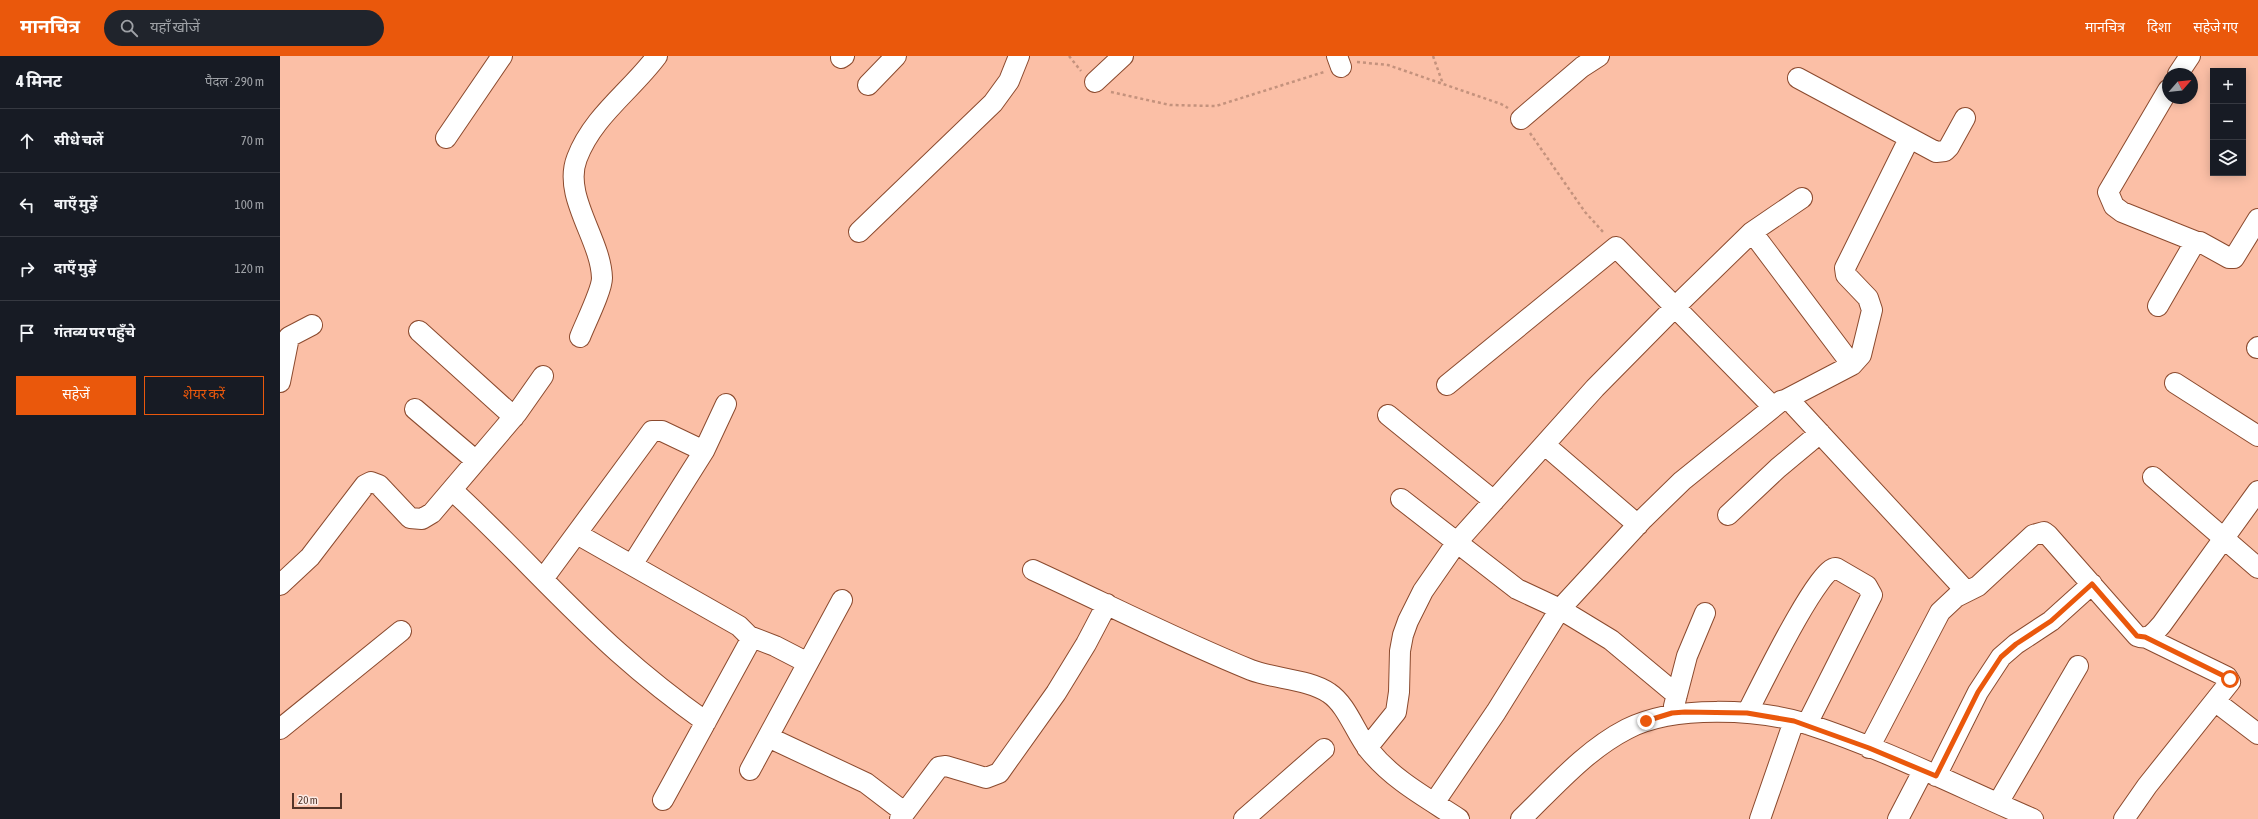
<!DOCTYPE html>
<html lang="hi">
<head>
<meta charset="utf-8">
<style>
  body { margin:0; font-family:"Asap Condensed","Noto Sans Devanagari",sans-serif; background:#20242c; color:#f1f3f6 }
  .controls { position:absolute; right:12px; top:12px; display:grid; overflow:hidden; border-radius:0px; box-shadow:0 2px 10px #0003 }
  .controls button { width:36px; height:36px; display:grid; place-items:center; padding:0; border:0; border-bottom:1px solid #363941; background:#171b24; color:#f1f3f6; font:20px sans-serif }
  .compass { position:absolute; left:1882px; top:12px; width:36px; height:36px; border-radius:50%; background:#171b24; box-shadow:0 2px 10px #0003; rotate:62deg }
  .scale { position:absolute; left:12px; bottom:10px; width:50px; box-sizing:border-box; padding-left:4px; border:2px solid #533428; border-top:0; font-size:11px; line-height:14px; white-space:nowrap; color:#533428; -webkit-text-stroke:3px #fcebe5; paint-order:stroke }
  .stop { position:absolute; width:12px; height:12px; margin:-9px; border:3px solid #ea580c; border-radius:50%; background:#fff }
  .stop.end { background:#ea580c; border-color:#fff; box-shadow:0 1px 4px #0008 }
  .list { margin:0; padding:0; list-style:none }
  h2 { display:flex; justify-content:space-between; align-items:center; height:52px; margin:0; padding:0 16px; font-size:17px }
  h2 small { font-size:13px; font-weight:400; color:#9ea1a6 }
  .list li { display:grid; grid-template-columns:26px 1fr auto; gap:12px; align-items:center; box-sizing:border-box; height:64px; padding:0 16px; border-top:1px solid #363941 }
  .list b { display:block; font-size:15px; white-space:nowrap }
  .list em { font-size:13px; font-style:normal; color:#9ea1a6 }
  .actions { display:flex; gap:8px; padding:12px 16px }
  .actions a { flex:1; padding:9px 0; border:1px solid #ea580c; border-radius:0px; text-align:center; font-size:14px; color:#ea580c }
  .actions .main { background:#ea580c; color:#fff }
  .icon { flex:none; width:22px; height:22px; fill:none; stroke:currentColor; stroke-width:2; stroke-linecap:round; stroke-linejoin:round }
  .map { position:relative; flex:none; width:1978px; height:763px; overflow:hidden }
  header { display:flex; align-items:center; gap:24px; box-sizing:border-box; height:56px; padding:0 20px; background:#ea580c; color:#fff }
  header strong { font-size:19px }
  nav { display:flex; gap:22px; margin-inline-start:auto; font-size:14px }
  .search { width:280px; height:36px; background:#20242c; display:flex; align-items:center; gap:10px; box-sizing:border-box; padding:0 14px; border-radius:22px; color:#9ea1a6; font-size:15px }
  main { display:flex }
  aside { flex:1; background:#171b24 }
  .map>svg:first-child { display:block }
</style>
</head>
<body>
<header>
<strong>मानचित्र</strong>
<div class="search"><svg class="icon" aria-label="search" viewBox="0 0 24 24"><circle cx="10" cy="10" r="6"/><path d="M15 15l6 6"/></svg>यहाँ खोजें</div>
<nav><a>मानचित्र</a><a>दिशा</a><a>सहेजे गए</a></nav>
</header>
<main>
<aside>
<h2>4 मिनट<small>पैदल · 290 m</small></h2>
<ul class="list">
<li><svg class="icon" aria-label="ahead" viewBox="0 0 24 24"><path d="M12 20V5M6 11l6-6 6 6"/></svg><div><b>सीधे चलें</b></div><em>70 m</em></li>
<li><svg class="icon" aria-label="left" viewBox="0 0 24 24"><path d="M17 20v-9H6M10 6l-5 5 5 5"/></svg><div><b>बाएँ मुड़ें</b></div><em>100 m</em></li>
<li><svg class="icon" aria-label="right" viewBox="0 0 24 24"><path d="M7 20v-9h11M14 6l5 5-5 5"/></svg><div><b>दाएँ मुड़ें</b></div><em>120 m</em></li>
<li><svg class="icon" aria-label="arrive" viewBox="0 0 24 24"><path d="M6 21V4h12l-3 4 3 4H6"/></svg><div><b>गंतव्य पर पहुँचे</b></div></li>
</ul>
<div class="actions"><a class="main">सहेजें</a><a>शेयर करें</a></div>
</aside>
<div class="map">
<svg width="1978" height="763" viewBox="0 0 1978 763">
  <rect width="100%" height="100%" fill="#fbbfa6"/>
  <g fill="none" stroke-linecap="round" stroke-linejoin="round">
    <g stroke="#8b4a2e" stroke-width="22">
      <path id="minor" d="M 1057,0 L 1061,11
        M 561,2 L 564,0
        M 1898,18 L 1910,0
        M 1518,22 L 1656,96 L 1665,95 L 1669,91 L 1685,62
        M 815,26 L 843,0
        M 588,29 L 616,0
        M 1888,34 L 1828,136 L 1834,150 L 1842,156 L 1917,186
        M 1241,63 L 1302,11 L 1319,0
        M 166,82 L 222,0
        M 579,176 L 713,47 L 729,25 L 739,0
        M 1472,176 L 1572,309
        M 1878,250 L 1915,186 L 1920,186 L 1949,202 L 1954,202 L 1978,163
        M 139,275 L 234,361
        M 300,281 C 305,268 322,234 322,222 C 321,183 282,140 297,102 C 313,60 351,35 377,0
        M 1977,292 L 1978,291
        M 0,326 L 9,281 L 32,269
        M 1895,327 L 1978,380
        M 1167,329 L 1336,191 L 1493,351
        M 1505,344 L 1572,309 L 1581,299 L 1592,254 L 1588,242 L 1566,219 L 1565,212 L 1629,83
        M 135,353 L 195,404
        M 1108,359 L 1214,445
        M 1265,389 L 1358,469
        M 1873,421 L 1978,512
        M 172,434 C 229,486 280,544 338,596 C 366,621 395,644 426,666
        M 1121,443 L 1237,533 L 1280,553 L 1331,584 L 1397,639
        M 1448,459 L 1498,412 L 1540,377
        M 297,478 L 459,570 L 469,580 L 469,587 L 383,744
        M 352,509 L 424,395 L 446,348
        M 753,514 C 825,547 897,584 971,614 C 994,623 1029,623 1049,637 C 1067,649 1075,676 1089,694 C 1113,724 1147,742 1179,763
        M 263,523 L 372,375 L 382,375 L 424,395
        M 0,529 L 30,501 L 85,429 L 91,426 L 99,429 L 130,462 L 142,463 L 152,457 L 237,357 L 263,320
        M 469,580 L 495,590 L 528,607
        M 1936,646 L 1978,678
        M 1394,650 L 1407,600 L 1425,557
        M 1467,657 C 1477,638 1539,509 1556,512 L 1587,530 L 1592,539 L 1527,668
        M 0,673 L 121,575
        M 488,681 L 586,727 L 624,756
        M 1087,692 L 1116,656 L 1119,636 L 1120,595 L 1123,579 L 1128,565 L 1143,535 L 1177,486 L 1315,332 L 1394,252 L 1472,176 L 1522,142
        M 1589,692 L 1660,556 L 1676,541 L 1698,530 L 1753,479 L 1764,476 L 1768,479 L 1857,580 C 1869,585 1875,576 1882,568 L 1978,435
        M 470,714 L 562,544
        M 1656,720 L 1698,636 L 1721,601 L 1736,588 L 1771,565 L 1812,528
        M 1154,747 L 1216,656 L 1280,553 L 1363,463 L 1402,425 L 1501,345 L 1505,344 L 1512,347 L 1686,535
        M 1718,747 L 1798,610
        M 620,763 L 659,711 L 666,710 L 706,722 L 719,717 L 776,637 L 806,588 L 827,548
        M 964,763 L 1044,693
        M 1241,763 C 1274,731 1306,694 1347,673 C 1393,649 1479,653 1527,668 C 1605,693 1679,731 1753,763
        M 1480,763 L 1514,665
        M 1618,763 L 1643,715
        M 1844,763 L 1867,730 L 1950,626 L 1947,621 L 1865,581"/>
    </g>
    <path stroke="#c4927d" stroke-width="2.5" stroke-dasharray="3 3" stroke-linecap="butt" d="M 789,0 L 801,15
      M 1153,0 L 1163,28
      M 1077,6 L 1108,9 L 1221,48 L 1228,52
      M 831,36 L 890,49 L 936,50 L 1044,16
      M 1250,77 L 1305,156 L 1324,177"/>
    <use href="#minor" stroke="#fff" stroke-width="20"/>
  </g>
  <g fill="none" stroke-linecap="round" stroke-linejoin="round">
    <path stroke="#ea580c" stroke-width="5" d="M 1366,665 L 1392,657 L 1405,656 L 1467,657 L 1514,665 L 1589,692 L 1656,720 L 1698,636 L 1721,601 L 1736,588 L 1771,565 L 1812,528 L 1857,580 L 1865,581 L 1950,623"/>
  </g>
</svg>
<div class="controls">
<button>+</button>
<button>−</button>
<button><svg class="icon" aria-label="layers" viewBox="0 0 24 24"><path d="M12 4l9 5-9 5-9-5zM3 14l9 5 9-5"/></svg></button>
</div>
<svg class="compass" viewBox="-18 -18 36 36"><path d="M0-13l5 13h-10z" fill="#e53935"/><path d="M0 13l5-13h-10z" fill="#9ea1a6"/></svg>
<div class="scale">20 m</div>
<div class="stop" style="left:1950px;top:623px"></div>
<div class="stop end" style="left:1366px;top:665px"></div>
</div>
</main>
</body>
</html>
